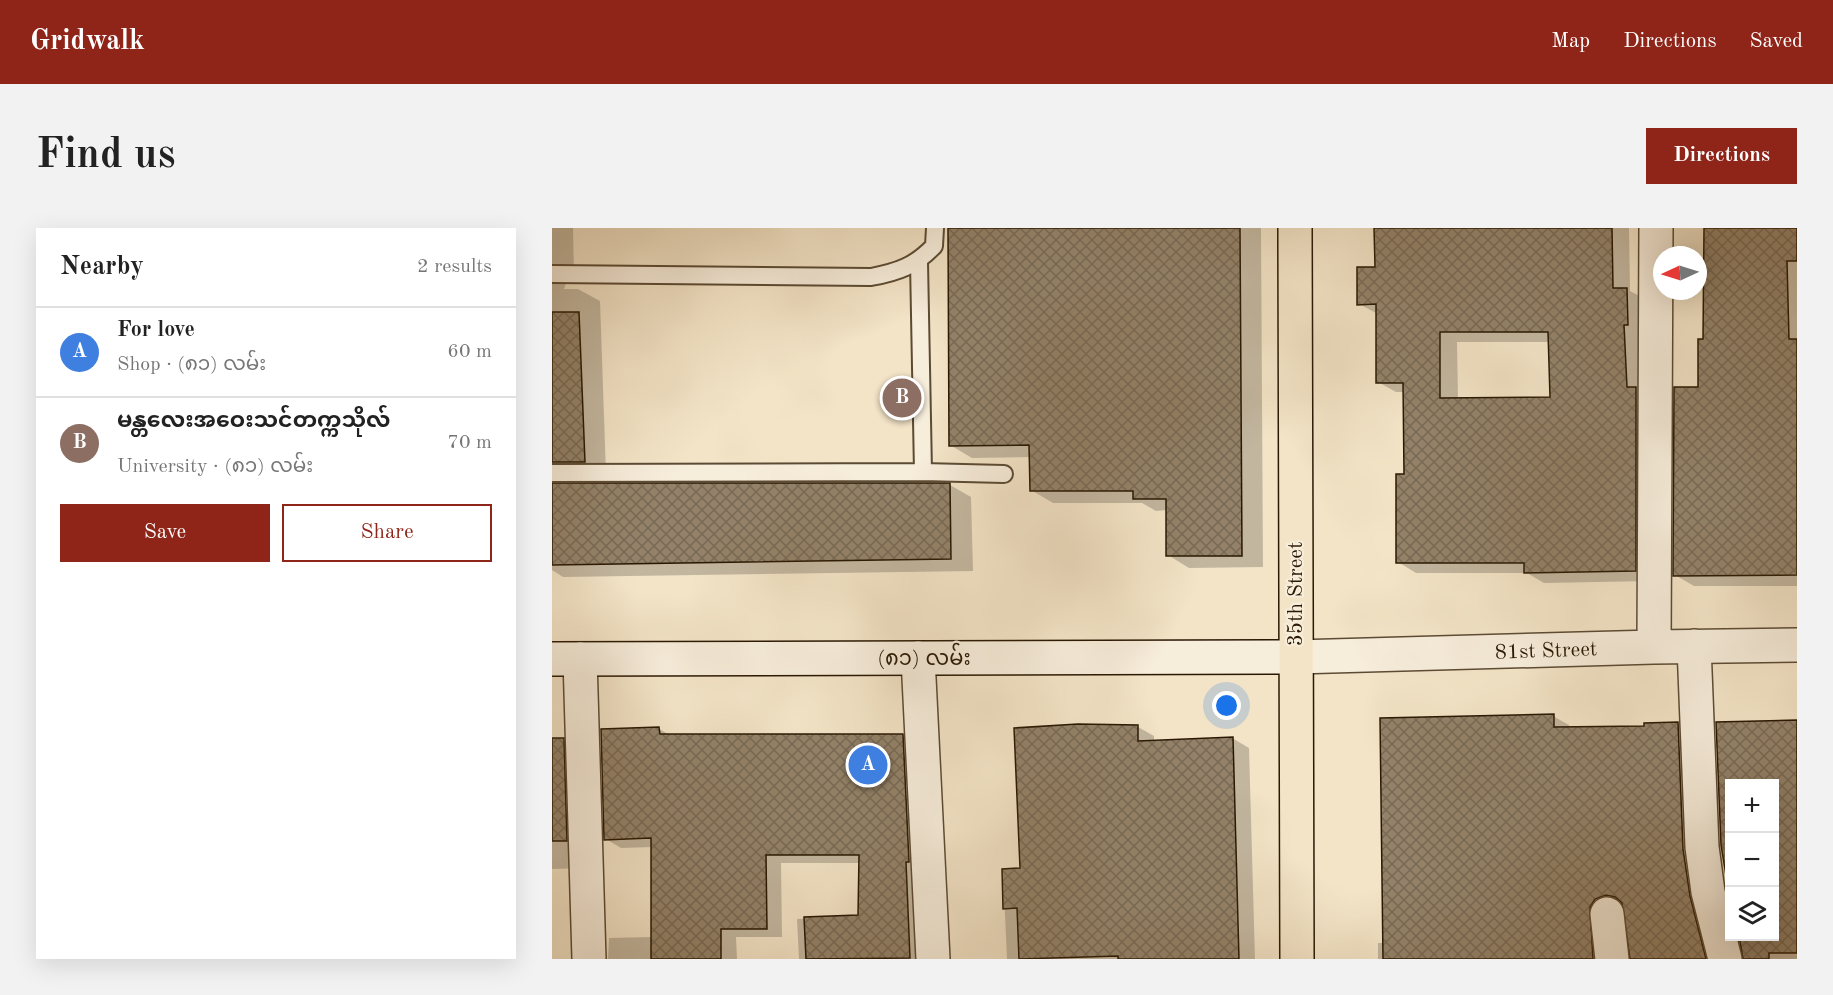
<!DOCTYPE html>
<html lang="en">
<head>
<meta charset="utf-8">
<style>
  body { margin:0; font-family:"Old Standard TT","Noto Sans Myanmar",serif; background:#f2f2f2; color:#222 }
  .controls { position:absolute; right:18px; bottom:18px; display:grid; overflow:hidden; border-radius:0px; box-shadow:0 6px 24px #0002 }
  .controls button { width:54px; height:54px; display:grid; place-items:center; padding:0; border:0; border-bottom:2px solid #e0e0e0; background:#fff; color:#222; font:30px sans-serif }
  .compass { position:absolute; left:1101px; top:18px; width:54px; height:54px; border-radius:50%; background:#fff; box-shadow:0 6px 24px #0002; rotate:266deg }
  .you { position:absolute; left:675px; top:478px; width:21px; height:21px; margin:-15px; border:4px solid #fff; border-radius:50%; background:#1a73e8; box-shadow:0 0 0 9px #1a73e833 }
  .badge { display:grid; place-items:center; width:39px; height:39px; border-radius:50%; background:#8f2418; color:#fff; font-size:20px; font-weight:700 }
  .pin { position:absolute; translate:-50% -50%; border:3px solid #fff; box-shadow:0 2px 6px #0006 }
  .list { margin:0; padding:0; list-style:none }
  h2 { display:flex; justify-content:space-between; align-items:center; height:78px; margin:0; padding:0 24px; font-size:26px }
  h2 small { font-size:20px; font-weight:400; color:#767676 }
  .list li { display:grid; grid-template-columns:39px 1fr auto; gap:18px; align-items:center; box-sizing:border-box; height:90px; padding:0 24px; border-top:2px solid #e0e0e0 }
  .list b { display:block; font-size:22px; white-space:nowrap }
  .list p { margin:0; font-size:20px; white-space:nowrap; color:#767676 }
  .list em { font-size:20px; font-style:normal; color:#767676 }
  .actions { display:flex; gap:12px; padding:18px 24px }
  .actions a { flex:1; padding:14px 0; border:2px solid #8f2418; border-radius:0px; text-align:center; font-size:21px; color:#8f2418 }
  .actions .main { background:#8f2418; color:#fff }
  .icon { flex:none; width:33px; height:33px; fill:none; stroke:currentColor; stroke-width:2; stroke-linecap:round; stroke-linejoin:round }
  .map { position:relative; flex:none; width:1245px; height:731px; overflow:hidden; border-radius:0px }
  header { display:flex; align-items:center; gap:36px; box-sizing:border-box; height:84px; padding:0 30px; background:#8f2418; color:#fff }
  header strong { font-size:28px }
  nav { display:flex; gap:33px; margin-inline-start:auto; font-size:21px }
  .intro { display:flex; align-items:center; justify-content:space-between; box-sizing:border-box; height:144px; padding:0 36px }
  h1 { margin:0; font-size:42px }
  .button { padding:15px 27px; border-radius:0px; background:#8f2418; color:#fff; font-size:21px; font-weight:700 }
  main { display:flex; gap:36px; padding:0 36px }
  aside { flex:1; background:#fff; border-radius:0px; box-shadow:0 6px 24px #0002 }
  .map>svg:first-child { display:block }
</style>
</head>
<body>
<header>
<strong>Gridwalk</strong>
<nav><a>Map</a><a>Directions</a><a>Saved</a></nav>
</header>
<div class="intro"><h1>Find us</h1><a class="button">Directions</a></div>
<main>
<aside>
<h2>Nearby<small>2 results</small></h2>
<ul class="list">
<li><span class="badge" style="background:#3f7fe0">A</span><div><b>For love</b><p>Shop · (၈၁) လမ်း</p></div><em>60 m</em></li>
<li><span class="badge" style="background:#8d6e63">B</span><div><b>မန္တလေးအဝေးသင်တက္ကသိုလ်</b><p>University · (၈၁) လမ်း</p></div><em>70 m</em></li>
</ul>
<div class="actions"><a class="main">Save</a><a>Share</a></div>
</aside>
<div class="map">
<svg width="1245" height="731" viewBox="0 0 1245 731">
  <defs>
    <pattern id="building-cross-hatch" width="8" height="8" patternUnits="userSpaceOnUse" patternTransform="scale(1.5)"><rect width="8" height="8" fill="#938269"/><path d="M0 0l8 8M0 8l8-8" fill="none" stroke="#786954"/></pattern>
  </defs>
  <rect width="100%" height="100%" fill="#f3e4c7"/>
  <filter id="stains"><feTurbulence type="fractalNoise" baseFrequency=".00333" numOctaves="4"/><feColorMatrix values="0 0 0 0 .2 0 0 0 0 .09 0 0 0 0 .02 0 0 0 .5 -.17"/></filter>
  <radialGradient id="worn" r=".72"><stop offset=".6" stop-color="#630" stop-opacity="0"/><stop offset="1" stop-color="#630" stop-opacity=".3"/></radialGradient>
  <path fill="#0003" fill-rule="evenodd" d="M 0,0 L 21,0 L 22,48 L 16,49 L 12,61 L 26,61 L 48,73 L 54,246 L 17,247 L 11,256 L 398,257 L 419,269 L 421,343 L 11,349 L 0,342 Z
    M 397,0 L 709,0 L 711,339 L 637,340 L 616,327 L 615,282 L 604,283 L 590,275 L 501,275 L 479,262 L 479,229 L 420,230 L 398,217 Z
    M 824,0 L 1077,0 L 1078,63 L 1093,71 L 1101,353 L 992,355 L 975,345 L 864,345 L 846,334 L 853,248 L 853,164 L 844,164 L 826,154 L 826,86 L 807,76 L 824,41 ZM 905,114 L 998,114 L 999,171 L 906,171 Z
    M 1153,0 L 1245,0 L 1245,358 L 1142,358 L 1123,347 L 1153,112 Z
    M 1001,488 L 1017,497 L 1017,500 L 1093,500 L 1126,496 L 1142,505 L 1167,731 L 1078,731 L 1075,684 L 1071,676 L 1060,680 L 1056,731 L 826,731 L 826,715 L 832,715 Z
    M 1245,492 L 1245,731 L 1192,731 L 1187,708 L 1222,708 L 1222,556 L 1178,556 L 1178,667 L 1170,617 L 1165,495 Z
    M 586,499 L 602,508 L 602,514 L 680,510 L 697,520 L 703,731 L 455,731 L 451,642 L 469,642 Z
    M 107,501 L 118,507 L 351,507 L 366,516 L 373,731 L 247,731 L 245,691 L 308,689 L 308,635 L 229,635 L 230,709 L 184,709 L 185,731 L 56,731 L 57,710 L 100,709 L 100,619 L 69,620 L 54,611 Z
    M 0,511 L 11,511 L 31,523 L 35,640 L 0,641 Z"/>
  <path fill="url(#building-cross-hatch)" stroke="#2a1803" stroke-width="1.5" fill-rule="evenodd" d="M 396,0 L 688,0 L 690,328 L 614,328 L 614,271 L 581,271 L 581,263 L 478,263 L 477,217 L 397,218 Z
    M 822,0 L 1060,0 L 1061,60 L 1075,60 L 1076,97 L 1072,97 L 1075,159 L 1084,159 L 1084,343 L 972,345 L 972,335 L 844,335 L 844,246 L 852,246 L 851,155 L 824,155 L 824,76 L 805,77 L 805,39 L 823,39 ZM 888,104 L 996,104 L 998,169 L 888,170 Z
    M 1152,0 L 1245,0 L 1245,33 L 1235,33 L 1237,111 L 1245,111 L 1245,347 L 1121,348 L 1122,159 L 1146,159 L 1146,111 L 1151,111 Z
    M 0,84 L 27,84 L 33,234 L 0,234 Z
    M 0,255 L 398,255 L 399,331 L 0,337 Z
    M 1002,486 L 1002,499 L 1092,498 L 1092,495 L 1126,494 L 1131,621 L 1138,668 L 1154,731 L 1078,731 L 1070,675 L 1063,669 L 1054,667 L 1043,671 L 1038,679 L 1041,731 L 831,731 L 828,490 Z
    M 1245,492 L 1245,725 L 1217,725 L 1217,731 L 1191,731 L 1187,708 L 1222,708 L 1222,555 L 1178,555 L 1178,672 L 1169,617 L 1164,494 Z
    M 526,496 L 586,497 L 586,513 L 681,509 L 687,731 L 566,731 L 566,728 L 467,731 L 465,680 L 451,681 L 450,641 L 468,640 L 462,500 Z
    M 107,499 L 108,506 L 351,506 L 357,634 L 354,634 L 358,730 L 254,731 L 252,689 L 306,687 L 307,627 L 214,627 L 215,701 L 169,701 L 169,731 L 99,731 L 99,610 L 52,612 L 49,501 Z
    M 0,510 L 12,510 L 15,613 L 0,613 Z"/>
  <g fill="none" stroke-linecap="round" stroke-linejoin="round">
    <g stroke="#5c4b34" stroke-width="20">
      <path id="lane" d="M 0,46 L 319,49 C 346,44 363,38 382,18 L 383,0
        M 371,244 L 452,246
        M 0,245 L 371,244 L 367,34"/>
    </g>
    <g stroke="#5c4b34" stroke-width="36">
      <path id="street" d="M 1142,418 L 1150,619 L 1156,664 L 1173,731
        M 1102,419 L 1104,0
        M 744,429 L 1102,419 L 1245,417
        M 366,430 L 381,731
        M 28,431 L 37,731
        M 1055,686 L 1060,731"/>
    </g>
    <g stroke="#2a1803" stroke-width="36">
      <path id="secondary" d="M 0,431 L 744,429"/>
    </g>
    <g stroke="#2a1803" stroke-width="36">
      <path id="primary" d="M 743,0 L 745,731"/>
    </g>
    <use href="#lane" stroke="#f7eddb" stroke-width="16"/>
    <use href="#street" stroke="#f7eddb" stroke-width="33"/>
    <use href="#secondary" stroke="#f7eddb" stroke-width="33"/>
    <use href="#primary" stroke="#f3e4c7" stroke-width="33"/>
  </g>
  <g text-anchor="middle" stroke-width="4.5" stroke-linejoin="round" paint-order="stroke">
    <g font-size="21" fill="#2a1803" stroke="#f7eddb">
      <text transform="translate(743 366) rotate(-90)" y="7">35th Street</text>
      <text transform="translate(994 422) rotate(-2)" y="7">81st Street</text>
      <text x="372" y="437">(၈၁) လမ်း</text>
    </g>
  </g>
  <rect width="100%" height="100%" filter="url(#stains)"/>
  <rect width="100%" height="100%" fill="url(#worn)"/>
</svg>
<div class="controls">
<button>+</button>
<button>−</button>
<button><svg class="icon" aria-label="layers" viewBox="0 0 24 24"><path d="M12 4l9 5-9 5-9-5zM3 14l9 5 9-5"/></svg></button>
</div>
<svg class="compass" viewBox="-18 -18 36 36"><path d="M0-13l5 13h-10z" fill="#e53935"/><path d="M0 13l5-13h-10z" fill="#767676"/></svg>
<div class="you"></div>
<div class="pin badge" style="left:316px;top:537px;background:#3f7fe0">A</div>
<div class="pin badge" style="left:350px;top:170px;background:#8d6e63">B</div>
</div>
</main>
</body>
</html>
